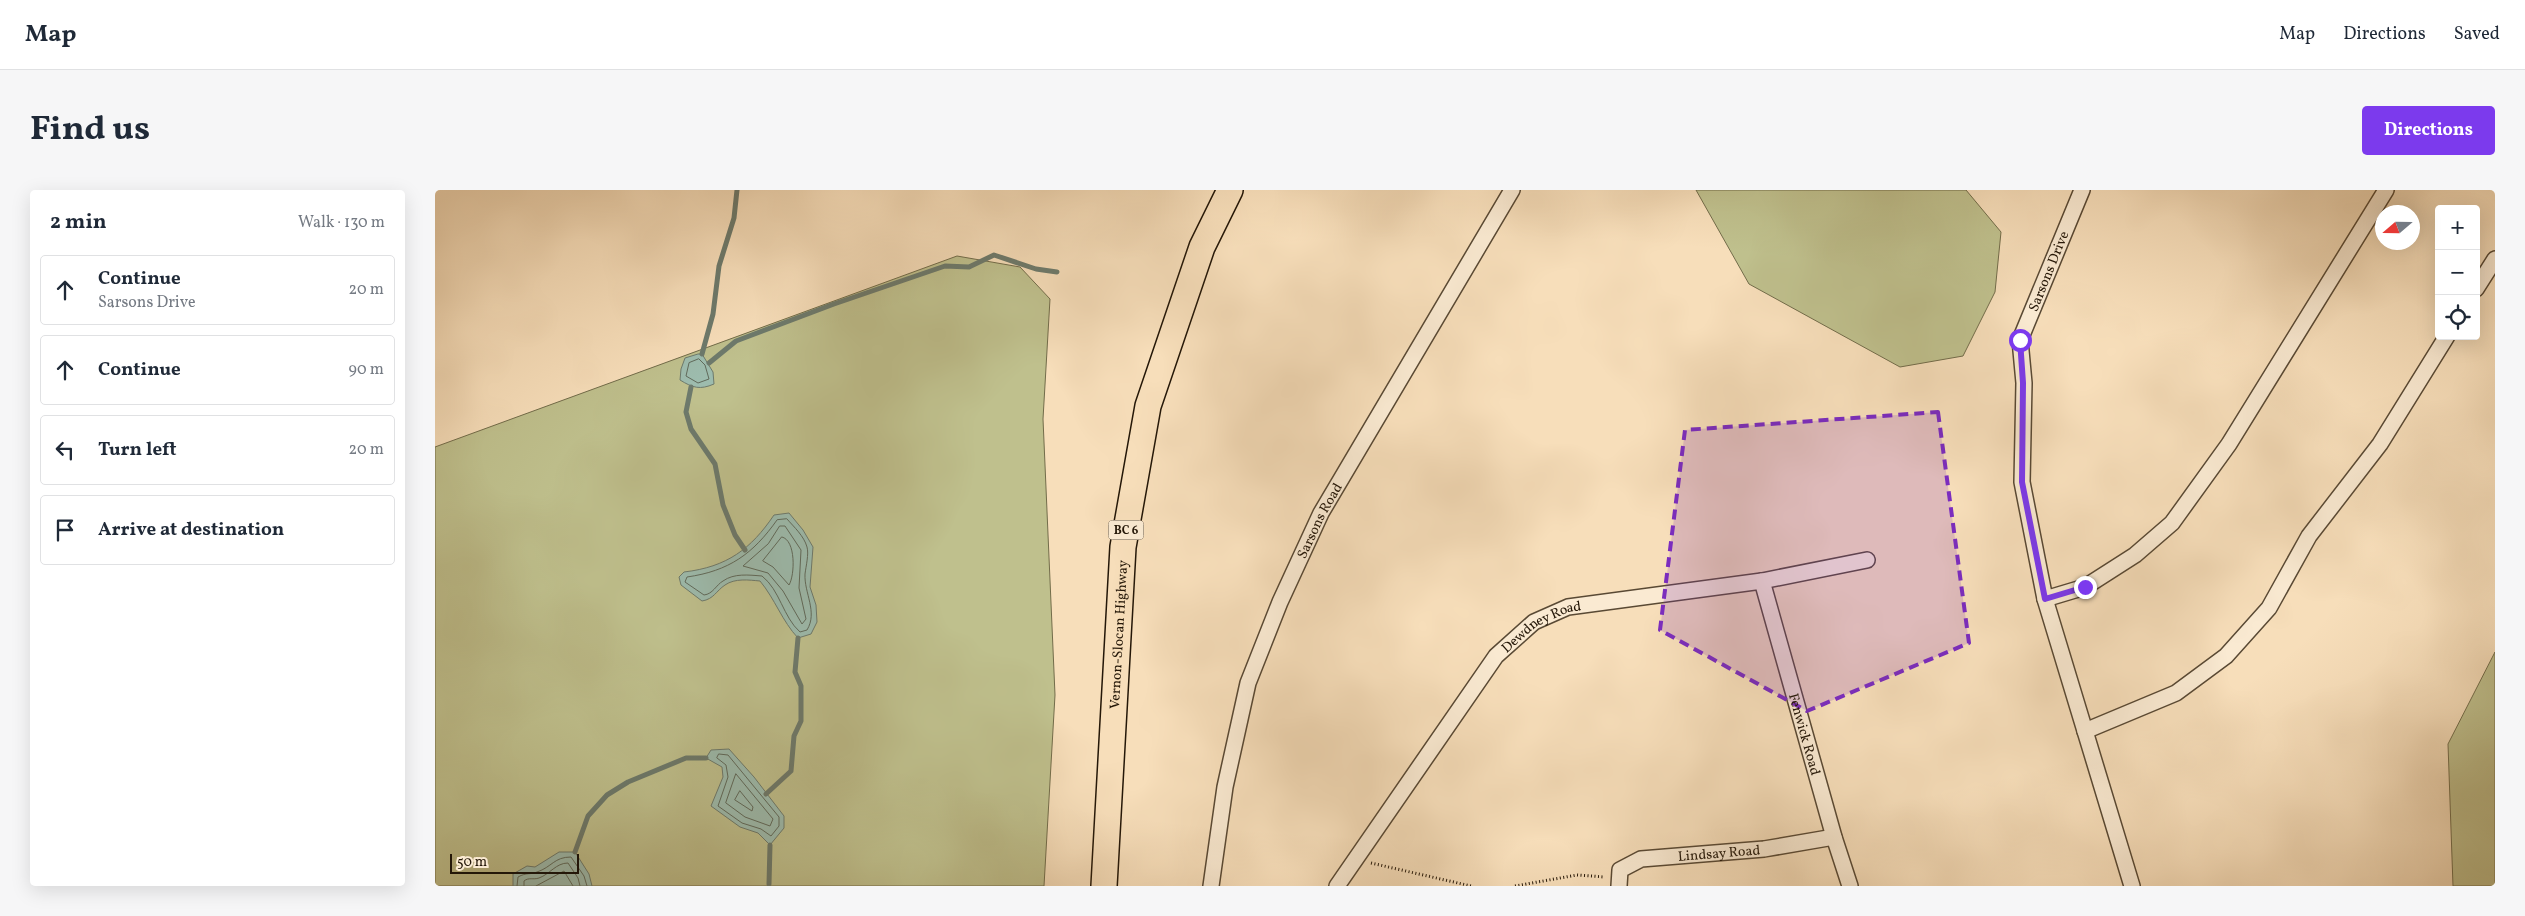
<!DOCTYPE html>
<html lang="en">
<head>
<meta charset="utf-8">
<style>
  body { margin:0; font-family:Vollkorn,serif; background:#f6f6f7; color:#1f2937 }
  .controls { position:absolute; right:15px; top:15px; display:grid; overflow:hidden; border-radius:5px; box-shadow:0 5px 20px #0002 }
  .controls button { width:45px; height:45px; display:grid; place-items:center; padding:0; border:0; border-bottom:1px solid #e0e1e3; background:#fff; color:#1f2937; font:25px sans-serif }
  .compass { position:absolute; left:1940px; top:15px; width:45px; height:45px; border-radius:50%; background:#fff; box-shadow:0 5px 20px #0002; rotate:250deg }
  .scale { position:absolute; left:15px; bottom:12px; width:129px; box-sizing:border-box; padding-left:5px; border:2px solid #241708; border-top:0; font-size:14px; line-height:18px; white-space:nowrap; color:#241708; -webkit-text-stroke:4px #faead2; paint-order:stroke }
  .stop { position:absolute; width:15px; height:15px; margin:-11px; border:4px solid #7c3aed; border-radius:50%; background:#fff }
  .stop.end { background:#7c3aed; border-color:#fff; box-shadow:0 1px 5px #0008 }
  .list { margin:0; padding:0; list-style:none }
  h2 { display:flex; justify-content:space-between; align-items:center; height:65px; margin:0; padding:0 20px; font-size:21px }
  h2 small { font-size:16px; font-weight:400; color:#747a83 }
  .list li { display:grid; grid-template-columns:32px 1fr auto; gap:15px; align-items:center; box-sizing:border-box; height:70px; margin:0 10px 10px; padding:0 10px; border:1px solid #e0e1e3; border-radius:5px }
  .list b { display:block; font-size:19px; white-space:nowrap }
  .list p { margin:0; font-size:16px; white-space:nowrap; color:#747a83 }
  .list em { font-size:16px; font-style:normal; color:#747a83 }
  .icon { flex:none; width:28px; height:28px; fill:none; stroke:currentColor; stroke-width:2; stroke-linecap:round; stroke-linejoin:round }
  .map { position:relative; flex:none; width:2060px; height:696px; overflow:hidden; border-radius:5px }
  header { display:flex; align-items:center; gap:30px; box-sizing:border-box; height:70px; padding:0 25px; background:#fff; border-bottom:1px solid #e0e1e3 }
  header strong { font-size:24px }
  nav { display:flex; gap:28px; margin-inline-start:auto; font-size:18px }
  .intro { display:flex; align-items:center; justify-content:space-between; box-sizing:border-box; height:120px; padding:0 30px }
  h1 { margin:0; font-size:35px }
  .button { padding:12px 22px; border-radius:5px; background:#7c3aed; color:#fff; font-size:18px; font-weight:700 }
  main { display:flex; gap:30px; padding:0 30px }
  aside { flex:1; background:#fff; border-radius:5px; box-shadow:0 5px 20px #0002 }
  .map>svg:first-child { display:block }
</style>
</head>
<body>
<header>
<strong>Map</strong>
<nav><a>Map</a><a>Directions</a><a>Saved</a></nav>
</header>
<div class="intro"><h1>Find us</h1><a class="button">Directions</a></div>
<main>
<aside>
<h2>2 min<small>Walk · 130 m</small></h2>
<ul class="list">
<li><svg class="icon" aria-label="ahead" viewBox="0 0 24 24"><path d="M12 20V5M6 11l6-6 6 6"/></svg><div><b>Continue</b><p>Sarsons Drive</p></div><em>20 m</em></li>
<li><svg class="icon" aria-label="ahead" viewBox="0 0 24 24"><path d="M12 20V5M6 11l6-6 6 6"/></svg><div><b>Continue</b></div><em>90 m</em></li>
<li><svg class="icon" aria-label="left" viewBox="0 0 24 24"><path d="M17 20v-9H6M10 6l-5 5 5 5"/></svg><div><b>Turn left</b></div><em>20 m</em></li>
<li><svg class="icon" aria-label="arrive" viewBox="0 0 24 24"><path d="M6 21V4h12l-3 4 3 4H6"/></svg><div><b>Arrive at destination</b></div></li>
</ul>
</aside>
<div class="map">
<svg width="2060" height="696" viewBox="0 0 2060 696">
  <rect width="100%" height="100%" fill="#f7deba"/>
  <filter id="stains"><feTurbulence type="fractalNoise" baseFrequency=".004" numOctaves="4"/><feColorMatrix values="0 0 0 0 .2 0 0 0 0 .09 0 0 0 0 .02 0 0 0 .5 -.17"/></filter>
  <radialGradient id="worn" r=".72"><stop offset=".6" stop-color="#630" stop-opacity="0"/><stop offset="1" stop-color="#630" stop-opacity=".3"/></radialGradient>
  <path fill="#bfc08d" stroke="#726c4a" d="M 1261,0 L 1531,0 L 1566,42 L 1560,102 L 1528,166 L 1465,177 L 1314,94 Z
    M 522,66 L 585,77 L 615,109 L 608,229 L 620,505 L 609,696 L 0,696 L 0,257 Z
    M 2060,462 L 2060,696 L 2018,696 L 2013,554 Z"/>
  <path fill="#9dbcae" stroke="#6d7a6c" d="M 263,164 L 267,164 L 278,182 L 279,194 C 265,200 258,198 245,190 L 246,179 L 250,168 Z
    M 354,323 L 368,340 L 378,357 L 375,397 L 381,415 L 382,432 L 376,444 L 363,448 C 347,431 340,409 325,391 C 314,390 300,388 290,395 C 281,401 279,409 267,411 L 246,395 L 244,387 L 249,382 C 292,377 316,359 339,325 Z
    M 294,559 L 319,587 L 349,626 L 349,638 L 335,655 L 323,643 L 305,637 L 276,616 L 288,587 L 287,577 L 271,568 L 276,560 Z
    M 124,662 L 140,662 L 154,684 L 157,696 L 78,696 L 78,684 L 92,676 L 100,677 Z"/>
  <g fill="none" stroke-linecap="round" stroke-linejoin="round">
    <path stroke="#606a5b" stroke-width="1" d="M 264,169 L 270,175 L 274,189 L 263,193 L 251,186 L 254,173 Z
      M 352,329 C 359,337 369,346 372,357 C 374,364 371,376 370,384 C 369,403 383,422 372,440 L 365,442 C 348,427 345,400 327,386 C 314,385 299,383 288,391 C 281,395 278,404 269,405 L 250,392 L 252,387 C 294,381 318,364 342,330 Z
      M 345,336 L 350,336 L 366,360 L 364,398 L 371,429 L 367,434 L 348,401 L 333,383 L 308,376 L 333,354 Z
      M 347,347 C 361,350 360,385 354,395 L 338,377 L 328,371 Z
      M 284,564 L 293,565 L 344,627 L 344,636 L 336,646 L 326,639 L 307,633 L 283,616 L 293,587 L 291,575 L 282,568 Z
      M 301,584 L 338,629 L 335,636 L 310,627 L 291,613 Z
      M 305,601 L 318,617 L 317,621 L 300,610 Z
      M 82,696 L 83,687 C 92,682 95,685 102,682 C 117,677 119,667 136,667 L 149,686 L 152,696
      M 89,696 L 89,691 C 94,687 98,690 104,688 C 115,684 121,673 133,673 L 143,688 L 145,696
      M 101,696 L 129,681 L 138,696"/>
    <path stroke="#6d7a6c" stroke-width="5" d="M 267,164 L 278,124 L 284,76 L 299,28 L 302,0
      M 274,173 L 301,151 L 399,114 L 510,76 L 534,77 L 559,65 L 601,79 L 622,82
      M 256,197 L 251,222 L 256,239 L 280,274 L 288,315 L 300,345 L 310,360
      M 331,604 L 356,581 L 359,546 L 366,531 L 366,496 L 360,482 L 363,448
      M 140,662 L 153,626 L 172,605 L 193,592 L 251,568 L 271,568
      M 334,694 L 335,655"/>
    <g stroke="#594934" stroke-width="18">
      <g id="minor">
        <path d="M 1647,0 L 1585,150 L 1589,193 L 1587,292 L 1610,409 L 1697,696"/>
        <path d="M 2041,99 L 2060,69"/>
        <path id="s1" d="M 1327,391 L 1399,647 L 1415,696"/>
        <path d="M 1610,409 L 1650,397 L 1700,365 L 1737,333 L 1794,254 L 1951,0"/>
        <path d="M 1650,541 L 1741,503 L 1791,466 L 1834,418 L 1874,346 L 1945,254 L 2012,146"/>
        <path id="s2" d="M 776,696 L 790,597 L 813,493 L 845,412 L 886,323 L 1077,0"/>
        <path id="s3" d="M 902,696 L 1061,466 L 1099,432 L 1133,417 L 1327,391 L 1432,370"/>
        <path id="s4" d="M 1184,696 L 1185,680 L 1206,669 L 1329,659 L 1399,647"/>
      </g>
    </g>
    <g stroke="#241708" stroke-width="28">
      <g id="primary">
        <path id="s5" d="M 669,696 L 688,357 L 713,216 L 767,57 L 795,0"/>
      </g>
    </g>
    <path stroke="#241708" stroke-width="3" stroke-dasharray="1 2.5" stroke-linecap="butt" d="M 936,673 L 1036,696
      M 1080,696 L 1142,685 L 1169,687"/>
    <use href="#minor" stroke="#faead2" stroke-width="15"/>
    <use href="#primary" stroke="#f7deba" stroke-width="25"/>
  </g>
  <g fill="none" stroke-linecap="round" stroke-linejoin="round">
    <path stroke="#7c3aed" stroke-width="6" d="M 1585,150 L 1588,193 L 1587,292 L 1610,409 L 1650,397"/>
  </g>
  <path fill="#7b2cbf" fill-opacity="0.2" stroke="#7b2cbf" stroke-width="4" stroke-dasharray="10 6" stroke-linejoin="round" d="M 1503,222 L 1534,453 L 1372,521 L 1225,440 L 1250,240 Z"/>
  <g text-anchor="middle" stroke-width="4" stroke-linejoin="round" paint-order="stroke">
    <rect fill="#faead2" stroke="#645645" stroke-width="1" x="673.5" y="330.5" width="35" height="19" rx="4"/>
    <g font-size="12" font-weight="bold" fill="#241708">
      <text x="691" y="344">BC 6</text>
    </g>
    <g font-size="14" fill="#241708" stroke="#faead2">
      <text transform="translate(1613 81) rotate(-68)" y="5">Sarsons Drive</text>
      <text dy="5" stroke="none"><textPath href="#s2" startOffset="384">Sarsons Road</textPath></text>
      <text dy="5" stroke="none"><textPath href="#s3" startOffset="335">Dewdney Road</textPath></text>
      <text dy="5" stroke="none"><textPath href="#s5" startOffset="252">Vernon-Slocan Highway</textPath></text>
      <text dy="5" stroke="none"><textPath href="#s1" startOffset="159">Fenwick Road</textPath></text>
      <text dy="5" stroke="none"><textPath href="#s4" startOffset="118">Lindsay Road</textPath></text>
    </g>
  </g>
  <rect width="100%" height="100%" filter="url(#stains)"/>
  <rect width="100%" height="100%" fill="url(#worn)"/>
</svg>
<div class="controls">
<button>+</button>
<button>−</button>
<button><svg class="icon" aria-label="locate" viewBox="0 0 24 24"><circle cx="12" cy="12" r="6"/><path d="M12 2v4M12 18v4M2 12h4M18 12h4"/></svg></button>
</div>
<svg class="compass" viewBox="-18 -18 36 36"><path d="M0-13l5 13h-10z" fill="#e53935"/><path d="M0 13l5-13h-10z" fill="#747a83"/></svg>
<div class="scale">50 m</div>
<div class="stop" style="left:1585px;top:150px"></div>
<div class="stop end" style="left:1650px;top:397px"></div>
</div>
</main>
</body>
</html>
